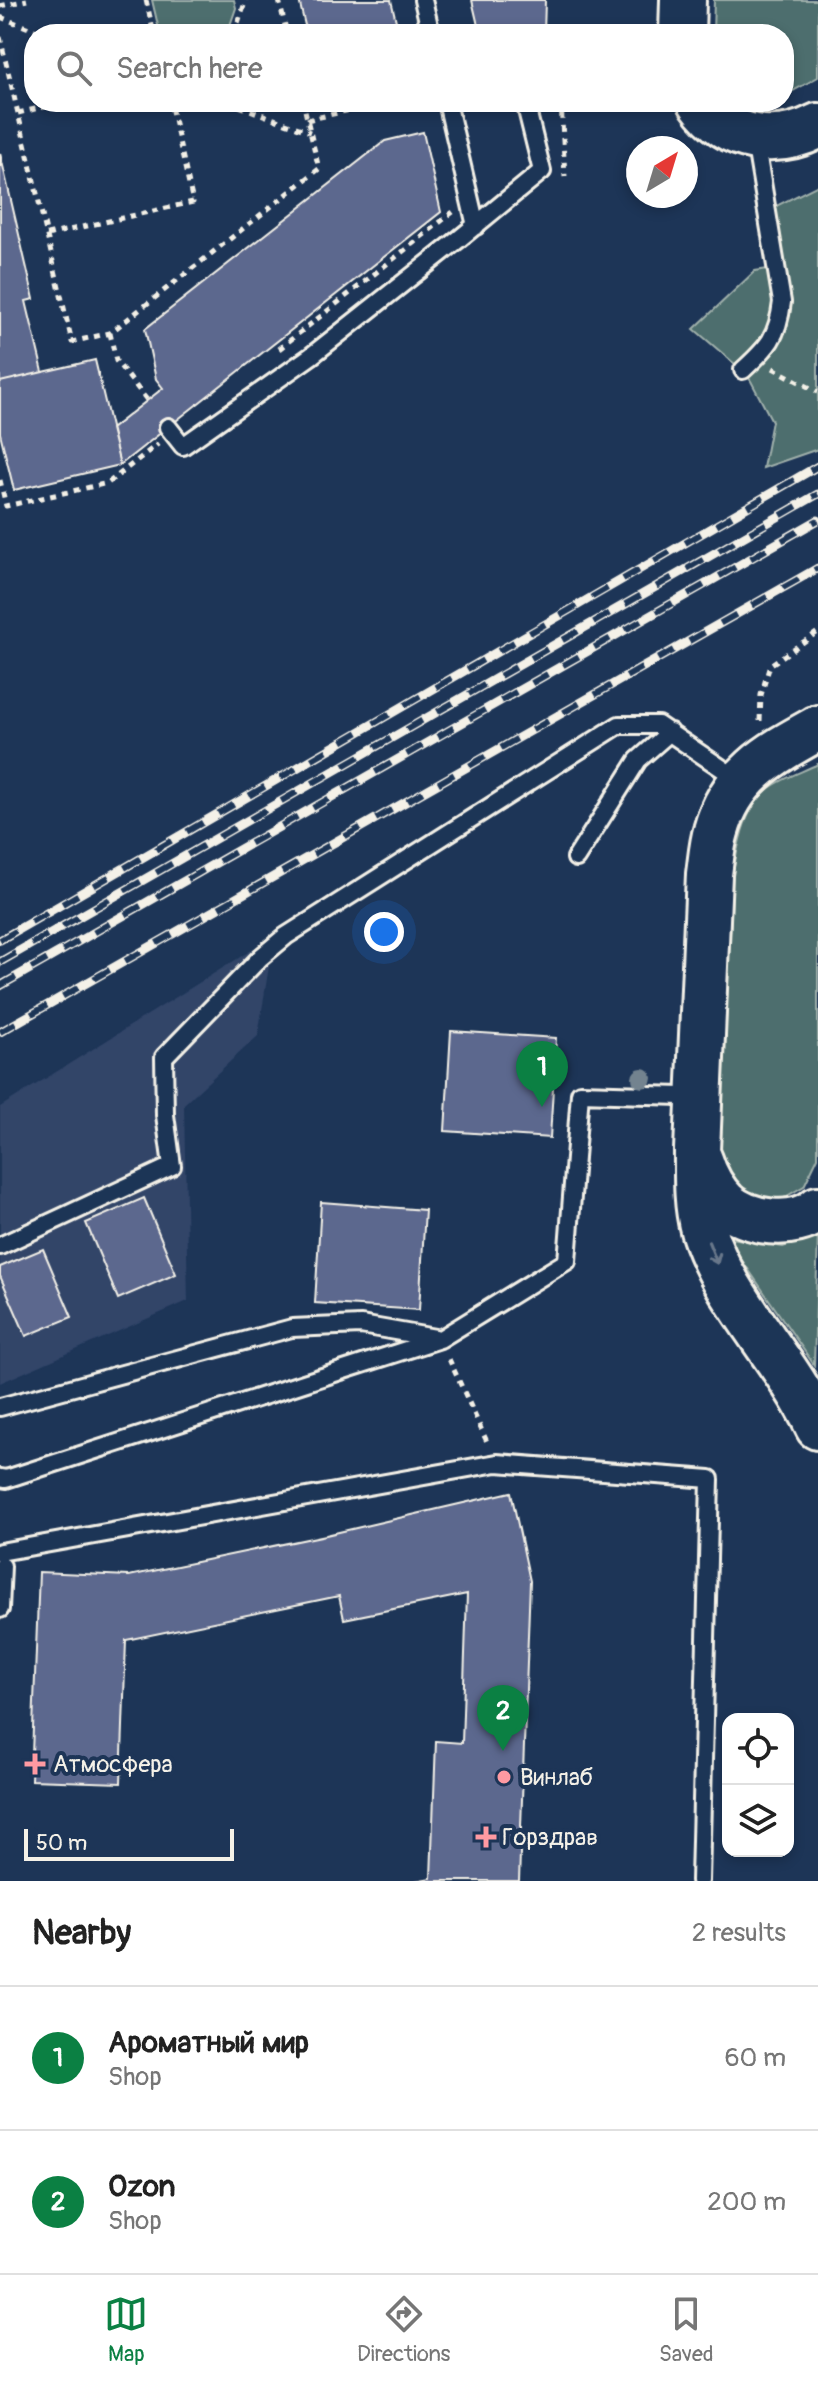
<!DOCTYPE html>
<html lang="en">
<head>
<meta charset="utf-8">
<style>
  body { margin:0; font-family:Pangolin,sans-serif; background:#f2f2f2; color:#222 }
  .controls { position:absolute; right:24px; bottom:24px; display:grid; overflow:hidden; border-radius:16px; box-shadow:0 4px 12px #0003 }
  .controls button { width:72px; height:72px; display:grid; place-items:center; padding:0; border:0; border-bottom:2px solid #e0e0e0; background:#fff; color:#222; font:40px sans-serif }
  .compass { position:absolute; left:626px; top:136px; width:72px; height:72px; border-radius:50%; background:#fff; box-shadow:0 4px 12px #0003; rotate:38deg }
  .scale { position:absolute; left:24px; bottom:20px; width:210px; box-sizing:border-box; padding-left:8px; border:4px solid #f4f1e8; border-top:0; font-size:22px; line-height:28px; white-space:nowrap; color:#f4f1e8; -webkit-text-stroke:6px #1d3557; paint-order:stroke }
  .you { position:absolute; left:384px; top:932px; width:28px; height:28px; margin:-20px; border:6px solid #fff; border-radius:50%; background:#1a73e8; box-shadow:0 0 0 12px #1a73e833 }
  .badge { display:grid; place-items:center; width:52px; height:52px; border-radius:50%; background:#0b8043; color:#fff; font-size:26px; font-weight:700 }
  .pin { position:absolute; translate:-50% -66px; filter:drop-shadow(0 2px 4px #0008) }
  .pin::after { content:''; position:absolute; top:42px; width:28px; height:24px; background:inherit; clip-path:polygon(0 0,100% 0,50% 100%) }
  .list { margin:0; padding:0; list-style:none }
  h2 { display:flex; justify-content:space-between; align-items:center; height:104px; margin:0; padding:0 32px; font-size:34px }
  h2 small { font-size:26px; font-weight:400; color:#767676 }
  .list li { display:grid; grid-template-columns:52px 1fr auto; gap:24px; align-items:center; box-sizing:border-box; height:144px; padding:0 32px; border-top:2px solid #e0e0e0 }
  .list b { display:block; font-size:30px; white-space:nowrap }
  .list p { margin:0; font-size:26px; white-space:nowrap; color:#767676 }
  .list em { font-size:26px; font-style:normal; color:#767676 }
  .icon { flex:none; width:44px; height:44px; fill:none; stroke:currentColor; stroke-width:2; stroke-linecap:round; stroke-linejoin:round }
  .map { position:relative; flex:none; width:818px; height:1881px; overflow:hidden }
  .search { position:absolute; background:#fff; box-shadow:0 4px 12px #0003; left:24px; right:24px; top:24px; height:88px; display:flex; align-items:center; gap:20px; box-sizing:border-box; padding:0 28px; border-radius:32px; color:#767676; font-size:30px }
  .sheet { height:392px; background:#fff }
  nav { display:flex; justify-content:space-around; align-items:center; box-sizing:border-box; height:112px; border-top:2px solid #e0e0e0; background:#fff; font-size:22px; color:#767676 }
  nav a { display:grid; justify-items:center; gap:4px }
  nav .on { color:#0b8043 }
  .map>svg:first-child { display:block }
</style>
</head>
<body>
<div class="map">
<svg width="818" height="1881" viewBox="0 0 818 1881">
  <rect width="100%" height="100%" fill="#1d3557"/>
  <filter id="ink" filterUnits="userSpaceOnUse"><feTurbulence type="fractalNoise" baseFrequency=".0125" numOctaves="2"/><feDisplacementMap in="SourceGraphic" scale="16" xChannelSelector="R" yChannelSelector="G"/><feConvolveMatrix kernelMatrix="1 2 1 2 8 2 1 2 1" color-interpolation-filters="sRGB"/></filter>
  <g filter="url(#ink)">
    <path fill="#304468" d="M 253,949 L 269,966 L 258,1036 L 184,1104 L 188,1301 L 0,1383 L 0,1107 Z"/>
    <path fill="#4d6e6e" stroke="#a0b0ab" stroke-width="2" d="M 152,0 L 234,0 L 236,8 L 227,34 L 160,34 Z
      M 714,0 L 818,0 L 818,77 L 784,96 L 784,34 L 713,34 Z
      M 818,185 L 818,449 L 763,468 L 772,421 L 751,381 L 743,371 L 694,329 L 755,271 L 775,268 L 776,206 Z
      M 818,764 L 818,1157 L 804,1186 L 780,1200 C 738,1193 736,1188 720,1149 L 733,872 C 739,842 743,811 767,790 C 780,779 802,772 818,764 Z
      M 818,1234 L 814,1365 L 726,1237 L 783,1247 Z"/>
    <path fill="#5c678e" stroke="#f4f1e8" stroke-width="2" d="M 299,0 L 391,0 L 399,34 L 307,34 Z
      M 472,0 L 545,0 L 544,34 L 492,34 L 492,32 L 480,34 Z
      M 423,132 L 441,212 L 120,465 L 111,429 L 163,388 L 156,379 L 145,329 L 385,141 Z
      M 0,153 L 34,299 L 26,301 L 43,372 L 0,382 Z
      M 95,360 L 120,465 L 14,490 L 0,433 L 0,382 Z
      M 451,1031 L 556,1038 L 550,1138 L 445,1131 Z
      M 144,1198 L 176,1274 L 118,1299 L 86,1223 Z
      M 321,1202 L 425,1210 L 419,1310 L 315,1303 Z
      M 43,1249 L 72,1317 L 26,1336 L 0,1276 L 0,1267 Z
      M 511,1492 L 530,1581 L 519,1881 L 415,1881 L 431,1878 L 436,1741 L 462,1743 L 467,1594 L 344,1619 L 339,1596 L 126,1640 L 121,1783 L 31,1780 L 39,1572 L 129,1576 L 326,1535 Z"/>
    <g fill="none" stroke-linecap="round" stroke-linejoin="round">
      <g stroke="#f4f1e8" stroke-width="22">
        <path id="lane" d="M 423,0 L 431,34
          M 447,102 L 476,226
          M 743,370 C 768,347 778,337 782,302 L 755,140
          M 168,427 L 183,446 L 311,356 L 459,239 L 542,171 L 525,102
          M 576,858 L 638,760 L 670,732
          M 0,1246 L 172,1166 L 165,1115 L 164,1057 L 261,957 L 286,936 L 619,725 L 658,725 L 739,780
          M 0,1407 L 292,1328 L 361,1325 L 435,1338
          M 0,1478 L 6,1479 L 440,1339 L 567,1261 L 580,1093 L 682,1096
          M 0,1552 L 497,1463 L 710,1479 L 700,1881
          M 0,1609 L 2,1566"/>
      </g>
      <g stroke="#f4f1e8" stroke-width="50">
        <path id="secondary" d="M 682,34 L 683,0
          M 701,102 C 729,142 777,147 818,126
          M 818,728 C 771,754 731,775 716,831 C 712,844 711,860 709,874 L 697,1150 C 697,1176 696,1204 703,1230 C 725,1301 786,1358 818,1427
          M 700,1160 C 705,1176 712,1190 725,1203 C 746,1223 795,1230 818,1209"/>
      </g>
      <path stroke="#f4f1e8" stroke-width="5" stroke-dasharray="6 6" stroke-linecap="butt" d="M 146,0 L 154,34
        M 279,0 L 287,34
        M 0,6 L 27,0
        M 0,17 L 45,34
        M 234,34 L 246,0
        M 0,37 L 72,342 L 110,333 L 319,169 L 303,102
        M 228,102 L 310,132
        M 561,102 L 565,177
        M 18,113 L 65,102
        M 307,120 L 385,102
        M 47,235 L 193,202 L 170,102
        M 110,333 L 116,361 L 147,400
        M 279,349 L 453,212
        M 773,368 L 818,392
        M 0,480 L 6,506 L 108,483 L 158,444
        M 760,721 L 761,695 L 770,665 L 818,632
        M 449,1359 L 488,1444"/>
      <use href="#lane" stroke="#1d3557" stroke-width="16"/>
      <use href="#secondary" stroke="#1d3557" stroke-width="44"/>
      <g stroke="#f4f1e8" stroke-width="9">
        <path id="rail" d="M 0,940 L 818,466
          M 0,962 L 818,494
          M 0,986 L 818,520
          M 0,1032 L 818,568"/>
      </g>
      <use href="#rail" stroke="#1d3557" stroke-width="6" stroke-dasharray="18" stroke-linecap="butt"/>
    </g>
    <circle fill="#73838f" cx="642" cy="1078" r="10"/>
    <defs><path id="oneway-shaft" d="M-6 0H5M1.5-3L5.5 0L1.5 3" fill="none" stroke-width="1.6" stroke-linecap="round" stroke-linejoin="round" transform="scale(2)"/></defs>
    <use stroke="#68778a" href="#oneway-shaft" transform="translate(713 1253) rotate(68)"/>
  </g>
  <g fill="#ff9aa2" stroke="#1d3557" stroke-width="3">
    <path d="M31 1752h8v8h8v8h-8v8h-8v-8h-8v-8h8z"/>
    <circle cx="504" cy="1777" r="8"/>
    <path d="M482 1825h8v8h8v8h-8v8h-8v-8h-8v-8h8z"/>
  </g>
  <g text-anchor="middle" stroke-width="8" stroke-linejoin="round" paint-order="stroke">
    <g font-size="24" fill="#f4f1e8" stroke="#1d3557" text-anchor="start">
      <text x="53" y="1772">Атмосфера</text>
      <text x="520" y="1785">Винлаб</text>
      <text x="502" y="1845">Горздрав</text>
    </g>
  </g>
</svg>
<div class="controls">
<button><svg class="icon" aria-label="locate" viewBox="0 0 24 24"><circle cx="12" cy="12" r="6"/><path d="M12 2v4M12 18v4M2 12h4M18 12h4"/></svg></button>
<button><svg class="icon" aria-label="layers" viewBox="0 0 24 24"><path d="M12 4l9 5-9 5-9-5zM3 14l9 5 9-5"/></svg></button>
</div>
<svg class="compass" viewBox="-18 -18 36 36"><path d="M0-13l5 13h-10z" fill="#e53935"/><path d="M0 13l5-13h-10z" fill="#767676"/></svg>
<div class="scale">50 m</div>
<div class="you"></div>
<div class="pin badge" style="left:542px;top:1107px">1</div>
<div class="pin badge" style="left:503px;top:1751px">2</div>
<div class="search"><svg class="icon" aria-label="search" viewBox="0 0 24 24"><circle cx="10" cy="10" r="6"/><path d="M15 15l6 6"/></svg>Search here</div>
</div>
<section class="sheet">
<h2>Nearby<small>2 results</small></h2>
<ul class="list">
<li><span class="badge">1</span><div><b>Ароматный мир</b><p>Shop</p></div><em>60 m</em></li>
<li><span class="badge">2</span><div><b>Ozon</b><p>Shop</p></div><em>200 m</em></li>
</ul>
</section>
<nav>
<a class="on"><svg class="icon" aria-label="map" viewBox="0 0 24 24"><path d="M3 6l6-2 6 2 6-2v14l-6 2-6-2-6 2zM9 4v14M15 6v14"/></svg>Map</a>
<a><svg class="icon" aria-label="directions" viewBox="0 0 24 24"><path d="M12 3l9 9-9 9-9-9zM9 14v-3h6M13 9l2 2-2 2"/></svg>Directions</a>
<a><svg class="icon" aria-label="saved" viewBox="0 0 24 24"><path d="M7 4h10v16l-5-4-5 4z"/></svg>Saved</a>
</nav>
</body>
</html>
